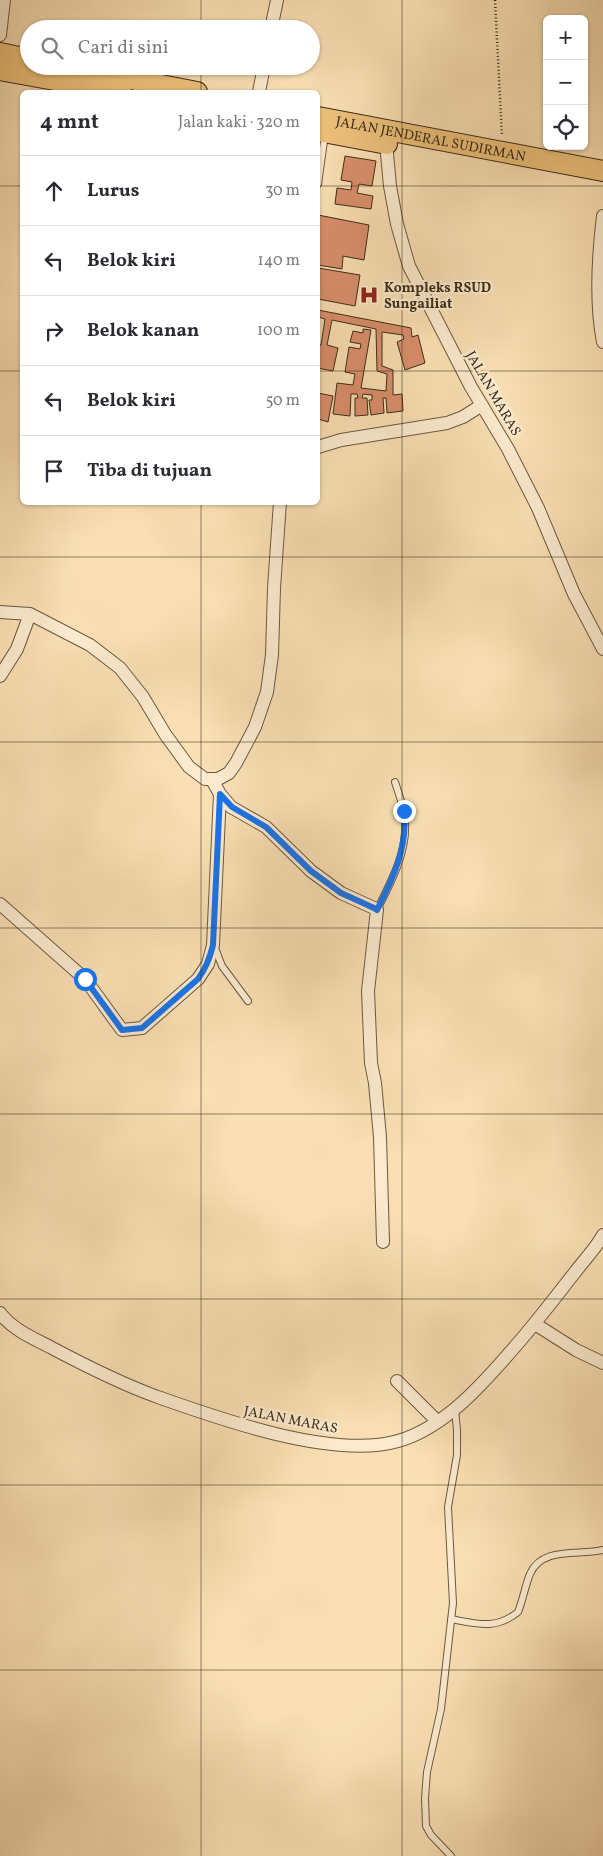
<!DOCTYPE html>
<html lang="id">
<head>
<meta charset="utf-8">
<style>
  body { margin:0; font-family:Vollkorn,serif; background:#f2f2f3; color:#2b2b33 }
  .controls { position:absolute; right:15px; top:15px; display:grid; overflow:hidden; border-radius:8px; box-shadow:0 1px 4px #0004 }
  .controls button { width:45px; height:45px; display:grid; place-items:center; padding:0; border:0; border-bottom:1px solid #e1e1e2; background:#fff; color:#2b2b33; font:25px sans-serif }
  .stop { position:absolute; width:15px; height:15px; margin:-11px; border:4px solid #1a73e8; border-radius:50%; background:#fff }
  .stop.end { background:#1a73e8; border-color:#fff; box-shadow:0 1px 5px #0008 }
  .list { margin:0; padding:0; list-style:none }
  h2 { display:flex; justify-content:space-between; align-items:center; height:65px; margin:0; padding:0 20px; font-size:21px }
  h2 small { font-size:16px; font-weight:400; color:#7c7c81 }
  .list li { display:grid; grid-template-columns:32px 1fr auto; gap:15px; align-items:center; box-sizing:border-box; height:70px; padding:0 20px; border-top:1px solid #e1e1e2 }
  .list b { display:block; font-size:19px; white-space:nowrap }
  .list em { font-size:16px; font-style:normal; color:#7c7c81 }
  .icon { flex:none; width:28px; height:28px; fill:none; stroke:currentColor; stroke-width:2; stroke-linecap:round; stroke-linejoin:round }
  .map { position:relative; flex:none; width:603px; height:1856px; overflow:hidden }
  .search { position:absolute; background:#fff; box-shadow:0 1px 4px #0004; left:20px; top:20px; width:300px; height:55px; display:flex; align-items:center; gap:12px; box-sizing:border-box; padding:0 18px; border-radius:28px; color:#7c7c81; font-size:19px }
  .panel { position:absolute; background:#fff; box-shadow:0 1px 4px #0004; left:20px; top:90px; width:300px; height:415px; border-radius:8px }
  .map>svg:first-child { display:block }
</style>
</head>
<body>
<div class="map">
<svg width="603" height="1856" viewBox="0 0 603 1856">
  <rect width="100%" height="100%" fill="#f9dfb3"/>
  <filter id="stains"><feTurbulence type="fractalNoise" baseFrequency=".004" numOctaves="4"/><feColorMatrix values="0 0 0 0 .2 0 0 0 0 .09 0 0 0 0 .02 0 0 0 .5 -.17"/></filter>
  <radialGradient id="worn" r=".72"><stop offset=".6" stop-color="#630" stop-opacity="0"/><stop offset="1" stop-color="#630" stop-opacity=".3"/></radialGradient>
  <path fill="#d98e6b" stroke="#3b2c19" d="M 345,156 L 376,161 L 372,186 L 359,184 L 357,193 L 373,196 L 371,209 L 335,204 L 337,188 L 351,190 L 352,182 L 341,180 Z
    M 318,215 L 369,225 L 364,260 L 343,256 L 342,269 L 318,265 Z
    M 318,268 L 360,275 L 355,306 L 318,299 Z
    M 318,310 L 411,328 L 412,337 L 418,335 L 425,363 L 405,370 L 397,342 L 404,339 L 403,335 L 382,332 L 382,366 L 393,370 L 393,395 L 402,394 L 403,411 L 387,413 L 386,398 L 383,398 L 384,413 L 371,415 L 369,400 L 372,400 L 372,395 L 363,394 L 362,398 L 367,398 L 368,415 L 355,416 L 355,398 L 358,398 L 357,394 L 351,394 L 350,416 L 333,414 L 337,383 L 353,385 L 355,374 L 345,372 L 349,347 L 360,349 L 361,344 L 350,342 L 353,331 L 363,333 L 363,329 L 371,330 L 361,388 L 386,391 L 387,374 L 377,371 L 376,329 L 332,320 L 327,345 L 338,348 L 333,371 L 318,368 L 318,344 L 321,345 L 325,319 L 318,317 Z
    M 318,393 L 333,396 L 328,422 L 318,419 Z"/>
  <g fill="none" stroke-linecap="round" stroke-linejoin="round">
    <g stroke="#6a5940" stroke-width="8">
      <path id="service" d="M 318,184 L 325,134
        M 377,910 C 390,884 407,853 405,823 C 405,809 399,795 395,782
        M 215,948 L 222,966 L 248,1001
        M 451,1619 C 477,1624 496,1630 518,1612 C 523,1600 525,1586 530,1574 C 542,1546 579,1556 603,1550
        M 451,1856 L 431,1835 L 426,1826 L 425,1798 L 427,1772 L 441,1709 L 453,1603 L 448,1507 L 457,1455 L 457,1430 L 455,1409"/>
    </g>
    <g stroke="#6a5940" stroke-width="14">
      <path id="minor" d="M 271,29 L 277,0
        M 0,35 L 4,0
        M 259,92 L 264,66
        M 386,143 L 390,186 L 397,224 L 409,266 L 471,387 L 508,449 L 538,508 L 574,594 L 603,649
        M 603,216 C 598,257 595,301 603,342
        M 318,447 L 341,440 L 447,423 L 463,417 L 482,405
        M 0,612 L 30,614 L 90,645 L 120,668 L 143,697 L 165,734 L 189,767 L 205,779 L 218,779 L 229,773 L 236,763 L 255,727 L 267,692 L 272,655 L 274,588 L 280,502
        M 0,676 L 17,649 L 30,614
        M 212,780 L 220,794 L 231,807 L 266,827 L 311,871 L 341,893 L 374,908 L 377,910 L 368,991 L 371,1063 L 375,1083 L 380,1137 L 383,1242
        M 0,904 L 85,979 L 122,1030 L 142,1028 L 198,979 L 208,964 L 213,945 L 220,794
        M 0,1313 C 13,1330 33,1338 52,1348 C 86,1366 120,1383 155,1396 C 217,1418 333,1460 398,1441 C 447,1427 487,1379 519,1342 C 539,1319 557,1295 576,1271 C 585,1259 596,1248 603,1235
        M 535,1324 L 576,1350 L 603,1363
        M 397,1381 L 437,1421"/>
    </g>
    <g stroke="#3b2c19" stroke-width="22">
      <g id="trunk">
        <path d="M 0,53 L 29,59"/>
        <path d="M 64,66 L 197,92"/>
        <path d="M 0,70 L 121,92"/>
        <path id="s1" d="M 318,117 L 603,171"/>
        <path d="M 318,131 L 387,144"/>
      </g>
    </g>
    <path stroke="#3b2c19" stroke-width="2.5" stroke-dasharray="1 2.5" stroke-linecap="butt" d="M 495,0 L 502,136"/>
    <use href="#service" stroke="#fbeace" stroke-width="6"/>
    <use href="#minor" stroke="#fbeace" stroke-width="12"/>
    <use href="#trunk" stroke="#ecc07a" stroke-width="20"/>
  </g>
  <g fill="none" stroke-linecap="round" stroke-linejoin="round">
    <path stroke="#1a73e8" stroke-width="6" d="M 85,979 L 122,1030 L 142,1028 L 198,979 C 206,968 210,958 213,945 L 220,794 L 232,807 L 266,827 L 311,871 L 341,893 L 374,908 L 377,910 C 393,879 408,847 404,811"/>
  </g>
  <path fill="none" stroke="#3b2c19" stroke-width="1" stroke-opacity="0.55" d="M 201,0 L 201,29M 402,0 L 402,1856M 201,66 L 201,92M 0,186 L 22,186M 318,186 L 603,186M 0,371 L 22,371M 318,371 L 603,371M 201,502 L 201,1856M 0,557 L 603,557M 0,742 L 603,742M 0,928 L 603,928M 0,1114 L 603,1114M 0,1299 L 603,1299M 0,1485 L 603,1485M 0,1670 L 603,1670"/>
  <defs>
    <g id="hospital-bare" transform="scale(1.5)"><path d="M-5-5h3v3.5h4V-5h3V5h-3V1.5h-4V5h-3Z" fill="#8f2418" stroke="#fbeace" stroke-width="2.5" paint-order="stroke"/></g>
  </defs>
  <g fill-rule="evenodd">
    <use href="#hospital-bare" x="369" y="295"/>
  </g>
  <g text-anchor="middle" stroke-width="4.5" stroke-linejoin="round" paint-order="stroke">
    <g font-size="14" fill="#3b2c19" stroke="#fbeace">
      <text dy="5" stroke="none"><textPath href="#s1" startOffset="115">JALAN JENDERAL SUDIRMAN</textPath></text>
      <text transform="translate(494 393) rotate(60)" y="5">JALAN MARAS</text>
      <text transform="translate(291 1419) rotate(11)" y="5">JALAN MARAS</text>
    </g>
    <g font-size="14" font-weight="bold" fill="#3b2c19" stroke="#fbeace" text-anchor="start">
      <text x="384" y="292">Kompleks RSUD<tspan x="384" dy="16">Sungailiat</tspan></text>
    </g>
  </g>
  <rect width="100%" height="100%" filter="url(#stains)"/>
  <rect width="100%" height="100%" fill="url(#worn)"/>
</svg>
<div class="controls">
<button>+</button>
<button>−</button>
<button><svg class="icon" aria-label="locate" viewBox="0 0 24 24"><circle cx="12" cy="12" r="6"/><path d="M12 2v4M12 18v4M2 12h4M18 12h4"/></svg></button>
</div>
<div class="stop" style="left:85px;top:979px"></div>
<div class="stop end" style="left:404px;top:811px"></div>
<div class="search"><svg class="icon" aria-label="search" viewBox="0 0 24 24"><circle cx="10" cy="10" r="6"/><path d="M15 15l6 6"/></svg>Cari di sini</div>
<section class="panel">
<h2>4 mnt<small>Jalan kaki · 320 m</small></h2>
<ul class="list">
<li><svg class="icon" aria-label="ahead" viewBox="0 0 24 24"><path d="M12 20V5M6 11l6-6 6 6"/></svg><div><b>Lurus</b></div><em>30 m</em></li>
<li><svg class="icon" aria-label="left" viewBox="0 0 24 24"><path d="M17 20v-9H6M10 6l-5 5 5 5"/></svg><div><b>Belok kiri</b></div><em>140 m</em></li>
<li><svg class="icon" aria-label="right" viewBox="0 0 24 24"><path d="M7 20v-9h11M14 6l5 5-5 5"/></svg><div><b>Belok kanan</b></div><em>100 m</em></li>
<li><svg class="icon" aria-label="left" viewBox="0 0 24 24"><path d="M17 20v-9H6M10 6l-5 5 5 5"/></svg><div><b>Belok kiri</b></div><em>50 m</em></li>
<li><svg class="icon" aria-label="arrive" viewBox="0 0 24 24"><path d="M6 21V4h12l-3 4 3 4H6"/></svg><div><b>Tiba di tujuan</b></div></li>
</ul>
</section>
</div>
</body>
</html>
